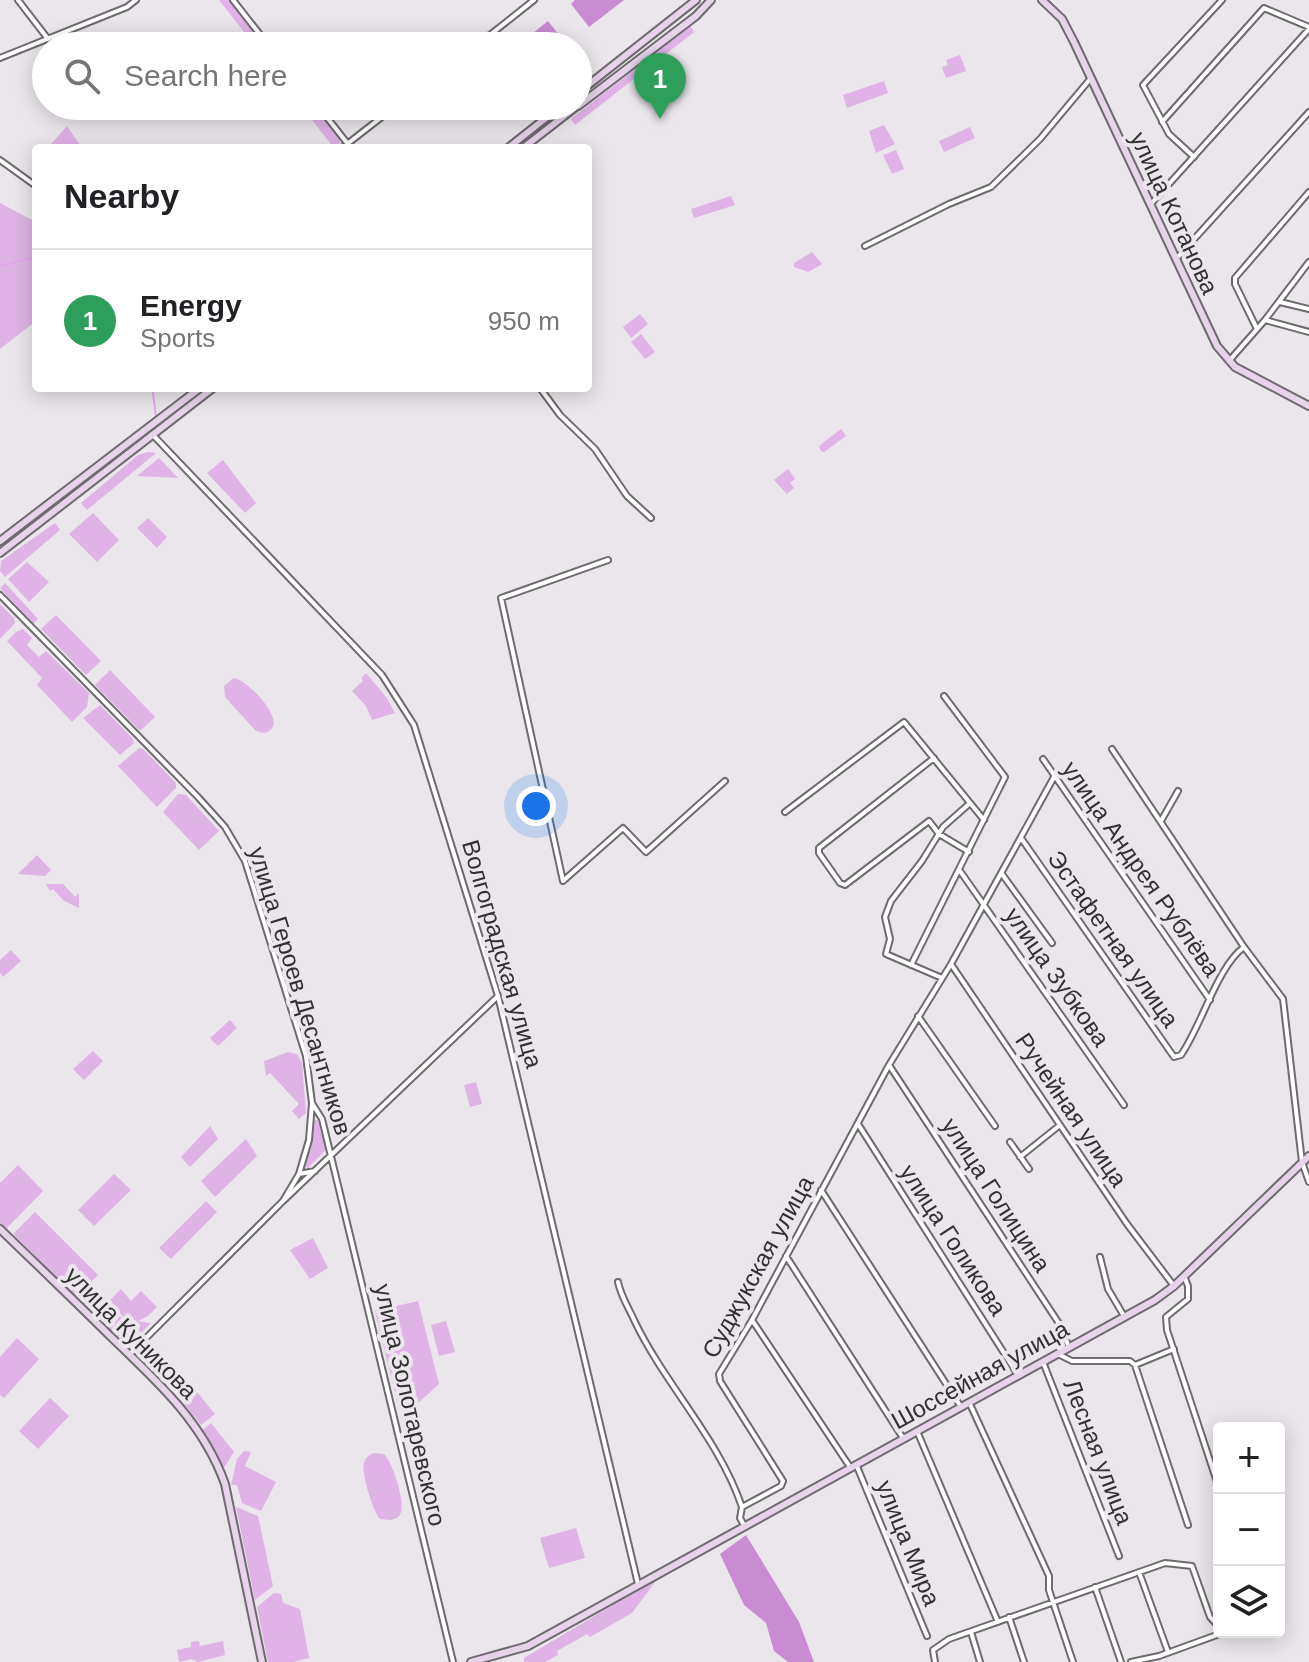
<!DOCTYPE html>
<html lang="en">
<head>
<meta charset="utf-8">
<style>
  body { margin:0; font-family:Arial,sans-serif; background:#f6f6f6; color:#202124 }
  .controls { position:absolute; right:24px; bottom:24px; display:grid; overflow:hidden; border-radius:8px; box-shadow:0 4px 20px #0003 }
  .controls button { width:72px; height:72px; display:grid; place-items:center; padding:0; border:0; border-bottom:2px solid #e0e0e0; background:#fff; color:#202124; font:40px sans-serif }
  .you { position:absolute; left:536px; top:806px; width:28px; height:28px; margin:-20px; border:6px solid #fff; border-radius:50%; background:#1a73e8; box-shadow:0 0 0 12px #1a73e833 }
  .badge { display:grid; place-items:center; width:52px; height:52px; border-radius:50%; background:#db2777; color:#fff; font-size:26px; font-weight:700 }
  .pin { position:absolute; translate:-50% -66px; filter:drop-shadow(0 2px 4px #0008) }
  .pin::after { content:''; position:absolute; top:42px; width:28px; height:24px; background:inherit; clip-path:polygon(0 0,100% 0,50% 100%) }
  .list { margin:0; padding:0; list-style:none }
  h2 { display:flex; justify-content:space-between; align-items:center; height:104px; margin:0; padding:0 32px; font-size:34px }
  h2 small { font-size:26px; font-weight:400; color:#757577 }
  .list li { display:grid; grid-template-columns:52px 1fr auto; gap:24px; align-items:center; box-sizing:border-box; height:144px; padding:0 32px; border-top:2px solid #e0e0e0 }
  .list b { display:block; font-size:30px; white-space:nowrap }
  .list p { margin:0; font-size:26px; white-space:nowrap; color:#757577 }
  .list em { font-size:26px; font-style:normal; color:#757577 }
  .icon { flex:none; width:44px; height:44px; fill:none; stroke:currentColor; stroke-width:2; stroke-linecap:round; stroke-linejoin:round }
  .map { position:relative; flex:none; width:1309px; height:1662px; overflow:hidden }
  .search { position:absolute; background:#fff; box-shadow:0 4px 20px #0003; left:32px; top:32px; width:560px; height:88px; display:flex; align-items:center; gap:20px; box-sizing:border-box; padding:0 28px; border-radius:44px; color:#757577; font-size:30px }
  .panel { position:absolute; background:#fff; box-shadow:0 4px 20px #0003; left:32px; top:144px; width:560px; height:248px; border-radius:8px }
  .map>svg:first-child { display:block }
</style>
</head>
<body>
<div class="map">
<svg width="1309" height="1662" viewBox="0 0 1309 1662">
  <rect width="100%" height="100%" fill="#eae6eb"/>
  <path fill="#dfb3e5" d="M 219,0 L 230,0 L 266,46 L 255,46 Z
    M 690,26 L 694,32 L 575,125 L 571,119 Z
    M 960,55 L 966,71 L 946,78 L 942,67 L 948,65 L 946,60 Z
    M 884,81 L 888,93 L 847,108 L 843,95 Z
    M 301,106 L 314,106 L 340,138 L 340,143 L 334,148 Z
    M 884,125 L 895,144 L 876,153 L 869,131 Z
    M 67,126 L 82,148 L 57,148 L 51,144 Z
    M 970,127 L 975,138 L 944,152 L 939,141 Z
    M 896,150 L 904,169 L 892,174 L 883,155 Z
    M 731,196 L 735,205 L 694,218 L 691,209 Z
    M 0,203 L 36,222 L 36,321 L 0,349 Z
    M 812,252 L 822,264 L 808,272 L 794,267 L 794,263 Z
    M 640,314 L 648,324 L 631,338 L 623,327 Z
    M 641,334 L 655,352 L 645,359 L 631,342 Z
    M 841,429 L 846,436 L 824,452 L 821,451 L 819,446 Z
    M 148,452 L 156,453 L 87,510 L 81,503 L 138,455 Z
    M 159,458 L 178,478 L 137,476 Z
    M 223,460 L 256,503 L 245,513 L 207,473 Z
    M 788,469 L 795,479 L 790,483 L 794,488 L 787,494 L 774,480 Z
    M 93,513 L 119,540 L 97,562 L 69,534 Z
    M 148,518 L 167,537 L 157,548 L 137,528 Z
    M 55,523 L 60,530 L 5,577 L 0,571 L 1,561 Z
    M 27,562 L 49,582 L 29,602 L 8,579 Z
    M 5,583 L 38,619 L 33,624 L 0,588 Z
    M 0,604 L 14,618 L 15,623 L 0,639 Z
    M 56,615 L 101,661 L 86,675 L 41,629 Z
    M 23,629 L 32,638 L 27,645 L 39,657 L 46,651 L 89,693 L 87,707 L 72,722 L 37,685 L 42,678 L 7,641 L 16,632 Z
    M 110,670 L 155,717 L 140,731 L 95,685 Z
    M 366,673 L 387,698 L 395,713 L 372,720 L 366,706 L 352,691 L 363,681 L 361,678 Z
    M 234,678 C 248,681 274,709 274,724 C 271,733 263,735 255,730 L 225,697 L 224,686 Z
    M 100,705 L 133,739 L 134,743 L 120,755 L 83,718 Z
    M 139,748 L 143,749 L 176,783 L 176,788 L 157,807 L 118,766 Z
    M 178,794 L 186,795 L 219,831 L 199,850 L 163,812 Z
    M 37,855 L 51,870 L 45,876 L 18,874 Z
    M 46,884 L 63,884 L 75,897 L 79,893 L 79,908 L 64,901 L 53,889 L 50,891 Z
    M 11,950 L 21,961 L 3,977 L 0,973 L 0,960 Z
    M 230,1020 L 237,1028 L 218,1046 L 210,1038 Z
    M 93,1051 L 103,1061 L 84,1080 L 73,1069 Z
    M 288,1052 L 297,1054 L 302,1063 L 306,1113 L 299,1119 L 292,1111 L 299,1104 L 270,1073 L 266,1076 L 264,1061 Z
    M 476,1082 L 482,1104 L 470,1107 L 464,1085 Z
    M 314,1120 L 318,1120 L 326,1150 L 308,1168 L 303,1166 Z
    M 210,1126 L 218,1139 L 190,1167 L 181,1157 Z
    M 246,1139 L 257,1156 L 215,1197 L 201,1181 Z
    M 18,1165 L 43,1191 L 6,1229 L 0,1224 L 0,1183 Z
    M 114,1174 L 131,1190 L 94,1226 L 78,1210 Z
    M 206,1201 L 217,1212 L 171,1259 L 159,1248 Z
    M 35,1212 L 98,1275 L 76,1297 L 13,1234 Z
    M 313,1238 L 328,1268 L 310,1279 L 290,1250 Z
    M 121,1289 L 131,1301 L 141,1291 L 157,1307 L 148,1316 L 138,1321 L 151,1323 L 137,1337 L 120,1340 L 83,1303 L 95,1292 L 123,1319 L 129,1320 L 123,1317 L 110,1300 Z
    M 418,1301 L 439,1384 L 416,1405 L 399,1409 L 375,1311 Z
    M 446,1321 L 455,1352 L 439,1356 L 431,1325 Z
    M 17,1338 L 39,1359 L 4,1398 L 0,1395 L 0,1357 Z
    M 188,1381 L 215,1414 L 201,1425 L 176,1393 Z
    M 50,1398 L 69,1416 L 38,1449 L 19,1431 Z
    M 211,1423 L 234,1452 L 224,1468 L 203,1430 Z
    M 244,1451 L 251,1452 L 245,1466 L 276,1482 L 261,1511 L 242,1503 L 237,1485 L 231,1485 L 237,1459 Z
    M 373,1453 L 384,1454 C 392,1461 405,1501 401,1512 C 399,1518 396,1518 391,1520 L 380,1519 C 373,1512 361,1472 364,1463 C 366,1457 368,1456 373,1453 Z
    M 236,1507 L 258,1516 L 273,1586 L 255,1600 Z
    M 576,1528 L 585,1558 L 549,1568 L 540,1538 Z
    M 658,1578 L 632,1613 L 590,1637 L 587,1634 L 557,1651 L 558,1655 L 545,1662 L 524,1662 L 524,1658 Z
    M 274,1593 L 281,1594 L 283,1603 L 300,1609 L 309,1658 L 293,1662 L 268,1662 L 257,1607 Z
    M 199,1641 L 200,1646 L 223,1641 L 225,1655 L 198,1662 L 192,1659 L 179,1662 L 177,1650 L 191,1647 L 191,1642 Z"/>
  <path fill="#c98cd2" d="M 575,0 L 624,0 L 589,27 L 571,4 Z
    M 548,21 L 563,40 L 555,46 L 517,46 Z
    M 746,1535 L 799,1622 L 814,1662 L 788,1662 L 774,1651 L 766,1623 L 744,1605 L 720,1554 Z"/>
  <g fill="none" stroke-linecap="round" stroke-linejoin="round">
    <path stroke="#e4a6ed" stroke-width="2" d="M 0,266 L 36,257
      M 153,393 L 156,417"/>
    <g stroke="#6e6b6f" stroke-width="8">
      <path id="street" d="M 18,0 L 48,39
        M 233,0 L 269,46
        M 476,46 L 534,0
        M 0,58 L 127,7 L 136,0
        M 318,106 L 351,148
        M 1162,122 L 1264,8 L 1309,27
        M 342,148 L 396,106
        M 1194,157 L 1169,134 L 1143,85 L 1222,0
        M 0,160 L 36,186
        M 1150,205 L 1309,29
        M 865,246 L 949,204 L 991,187 L 1040,139 L 1091,78
        M 1177,258 L 1309,112
        M 1280,302 L 1309,309
        M 1265,320 L 1309,332
        M 1257,329 L 1235,284 L 1235,278 L 1309,192
        M 1229,361 L 1265,320 L 1309,262
        M 540,388 L 560,415 L 595,449 L 627,496 L 651,518
        M 152,434 L 382,675 L 414,725 L 498,996 L 638,1584
        M 608,560 L 501,598 L 563,881 L 623,828 L 646,852 L 725,781
        M 0,595 L 198,797 L 225,827 L 245,861 L 306,1056 L 312,1103 L 309,1140 L 299,1174 L 283,1201
        M 1112,749 L 1244,947 L 1283,999 L 1302,1162 L 1309,1182
        M 934,758 L 819,848 L 819,853 L 840,883 L 845,885 L 929,821 L 939,834 L 969,852
        M 1043,759 L 1210,1000
        M 785,812 L 904,722 L 984,820
        M 1161,821 L 1178,791
        M 1021,838 L 1174,1057 L 1181,1055 C 1202,1025 1217,967 1244,947
        M 960,871 L 1124,1105
        M 1002,874 L 1052,943
        M 951,964 L 1127,1224 L 1174,1286
        M 911,965 L 1005,777 L 944,696
        M 942,978 L 886,954 L 890,939 L 885,917 L 891,901 L 922,861 L 943,827 L 969,804
        M 918,1016 L 995,1126
        M 889,1065 L 1062,1328 L 1069,1348
        M 312,1103 L 322,1119 L 453,1662
        M 858,1124 L 1018,1375
        M 1010,1142 L 1029,1169
        M 1020,1157 L 1060,1125
        M 299,1174 L 315,1171
        M 821,1190 L 961,1407
        M 786,1256 L 903,1438
        M 1100,1257 L 1108,1289 L 1124,1316
        M 1184,1276 L 1188,1286 L 1188,1299 L 1166,1317 L 1167,1330 L 1219,1488
        M 618,1282 C 621,1297 629,1308 635,1322 C 666,1386 719,1439 742,1507 L 781,1486 L 783,1481 L 720,1381 L 719,1374 L 752,1320 L 889,1065 L 951,964 L 1054,777
        M 752,1320 L 850,1467
        M 130,1354 L 283,1201 L 498,996
        M 1058,1354 L 1072,1361 L 1130,1361 L 1135,1365 L 1188,1525
        M 1043,1362 L 1119,1556
        M 1135,1365 L 1174,1349
        M 969,1402 L 1049,1576 L 1049,1590 L 1073,1662
        M 917,1431 L 998,1622
        M 856,1464 L 927,1636
        M 742,1507 L 740,1518 L 745,1527
        M 1139,1572 L 1168,1652
        M 1095,1587 L 1121,1662
        M 1009,1617 L 1024,1662
        M 971,1632 L 980,1662
        M 935,1662 L 933,1650 L 949,1639 L 1165,1563 L 1192,1566 L 1210,1617 L 1219,1627
        M 1131,1662 L 1159,1656 L 1225,1632"/>
    </g>
    <g stroke="#6e6b6f" stroke-width="10">
      <path id="secondary" d="M 1042,0 L 1062,19 L 1074,42 L 1217,346 L 1235,367 L 1309,406
        M 578,93 L 696,0
        M 578,106 L 696,16 L 711,0
        M 508,148 L 561,106
        M 523,148 L 577,106
        M 0,541 L 200,388
        M 0,553 L 213,388
        M 0,1229 C 37,1265 74,1300 110,1336 C 156,1380 203,1422 225,1484 L 262,1662
        M 471,1662 L 528,1646 L 1155,1300 L 1174,1286 L 1309,1156"/>
    </g>
    <use href="#street" stroke="#fff" stroke-width="4"/>
    <use href="#secondary" stroke="#e7d3ea" stroke-width="6"/>
  </g>
  <g text-anchor="middle" stroke-width="8" stroke-linejoin="round" paint-order="stroke">
    <g font-size="24" fill="#323032" stroke="#eae6eb">
      <text transform="translate(1174 213) rotate(65)" y="8">улица Котанова</text>
      <text transform="translate(1141 869) rotate(55)" y="8">улица Андрея Рублёва</text>
      <text transform="translate(1113 939) rotate(55)" y="8">Эстафетная улица</text>
      <text transform="translate(502 954) rotate(74)" y="8">Волгоградская улица</text>
      <text transform="translate(1057 977) rotate(55)" y="8">улица Зубкова</text>
      <text transform="translate(300 991) rotate(73)" y="8">улица Героев Десантников</text>
      <text transform="translate(1071 1110) rotate(56)" y="8">Ручейная улица</text>
      <text transform="translate(996 1195) rotate(57)" y="8">улица Голицина</text>
      <text transform="translate(953 1240) rotate(57)" y="8">улица Голикова</text>
      <text transform="translate(758 1267) rotate(-61)" y="8">Суджукская улица</text>
      <text transform="translate(131 1333) rotate(45)" y="8">улица Куникова</text>
      <text transform="translate(980 1375) rotate(-29)" y="8">Шоссейная улица</text>
      <text transform="translate(410 1405) rotate(77)" y="8">улица Золотаревского</text>
      <text transform="translate(1098 1452) rotate(69)" y="8">Лесная улица</text>
      <text transform="translate(908 1543) rotate(68)" y="8">улица Мира</text>
    </g>
  </g>
</svg>
<div class="controls">
<button>+</button>
<button>−</button>
<button><svg class="icon" aria-label="layers" viewBox="0 0 24 24"><path d="M12 4l9 5-9 5-9-5zM3 14l9 5 9-5"/></svg></button>
</div>
<div class="you"></div>
<div class="pin badge" style="left:660px;top:119px;background:#2e9e5b">1</div>
<div class="search"><svg class="icon" aria-label="search" viewBox="0 0 24 24"><circle cx="10" cy="10" r="6"/><path d="M15 15l6 6"/></svg>Search here</div>
<section class="panel">
<h2>Nearby<small></small></h2>
<ul class="list">
<li><span class="badge" style="background:#2e9e5b">1</span><div><b>Energy</b><p>Sports</p></div><em>950 m</em></li>
</ul>
</section>
</div>
</body>
</html>
